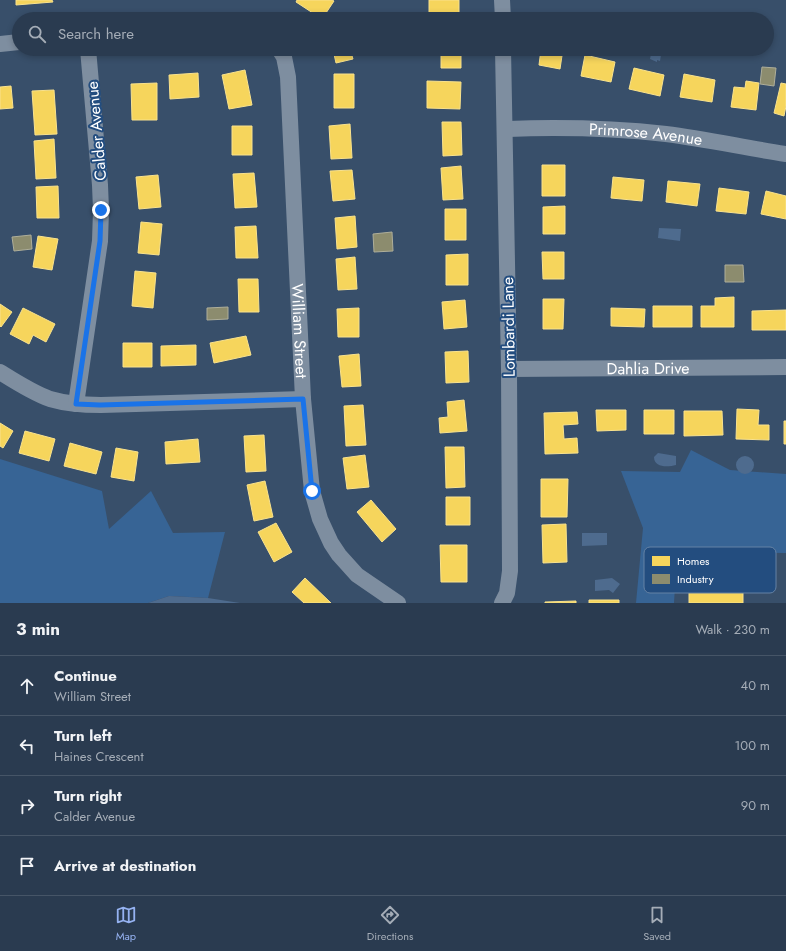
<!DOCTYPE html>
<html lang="en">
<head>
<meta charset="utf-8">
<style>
  body { margin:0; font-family:Jost,sans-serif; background:#36465a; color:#f1f3f6 }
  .stop { position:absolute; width:12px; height:12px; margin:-9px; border:3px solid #1a73e8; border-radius:50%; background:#fff }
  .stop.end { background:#1a73e8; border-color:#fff; box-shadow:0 1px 4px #0008 }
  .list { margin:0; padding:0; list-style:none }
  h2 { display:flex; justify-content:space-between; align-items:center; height:52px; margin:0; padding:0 16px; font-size:17px }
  h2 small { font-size:13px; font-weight:400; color:#a5adb7 }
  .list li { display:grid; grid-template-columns:26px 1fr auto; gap:12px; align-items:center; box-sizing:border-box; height:60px; padding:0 16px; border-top:1px solid #465567 }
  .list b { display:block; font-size:15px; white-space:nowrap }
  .list p { margin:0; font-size:13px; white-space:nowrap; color:#a5adb7 }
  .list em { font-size:13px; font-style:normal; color:#a5adb7 }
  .icon { flex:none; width:22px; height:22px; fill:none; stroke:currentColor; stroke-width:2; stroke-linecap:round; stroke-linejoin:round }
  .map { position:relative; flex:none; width:786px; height:603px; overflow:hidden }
  .search { position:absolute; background:#2a3b50; box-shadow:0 2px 6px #0003; left:12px; right:12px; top:12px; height:44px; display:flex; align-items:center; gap:10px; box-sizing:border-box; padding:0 14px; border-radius:22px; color:#a5adb7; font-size:15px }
  .sheet { height:292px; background:#2a3b50 }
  nav { display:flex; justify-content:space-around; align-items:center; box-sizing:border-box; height:56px; border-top:1px solid #465567; background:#2a3b50; font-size:11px; color:#a5adb7 }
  nav a { display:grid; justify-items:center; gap:2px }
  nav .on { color:#95b2f1 }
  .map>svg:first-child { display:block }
</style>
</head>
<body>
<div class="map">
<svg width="786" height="603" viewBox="0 0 786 603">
  <rect width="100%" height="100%" fill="#384f6a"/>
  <path fill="#376495" d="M 691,450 L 730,470 L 786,474 L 786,553 L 677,552 L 674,603 L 636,603 L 643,528 L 621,471 L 680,472 Z
    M 0,459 L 102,491 L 109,529 L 151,491 L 173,533 L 225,532 L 208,598 L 169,596 L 148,603 L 0,603 Z"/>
  <path fill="#4e6b8e" d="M 652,49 L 662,49 L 660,61 L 657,60 L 657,62 L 650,59 Z
    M 659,228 L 681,229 L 680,241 L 658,238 Z
    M 658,453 L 676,456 L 676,465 C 668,467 654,468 654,457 Z
    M736 465a9 9 0 1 1 18 0a9 9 0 1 1-18 0Z
    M 582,533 L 607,533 L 607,545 L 582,546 Z
    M 612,578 L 620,584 L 613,593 L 609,590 L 595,591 L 595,580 Z
    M 169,596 L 208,598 L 240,603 L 148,603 Z"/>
  <path fill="#f6d55c" stroke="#f9e28d" d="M 16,0 L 52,0 L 53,2 L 16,5 Z
    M 297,0 L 332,0 L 334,1 L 322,19 L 296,2 Z
    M 429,0 L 459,0 L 459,19 L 429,19 Z
    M 323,49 L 350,49 L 353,59 L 336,63 L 333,50 L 324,53 Z
    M 441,49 L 461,49 L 461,68 L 441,68 Z
    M 541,49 L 563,49 L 560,69 L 539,65 Z
    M 585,55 L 615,62 L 611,82 L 581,76 Z
    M 634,68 L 664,75 L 660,96 L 629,89 Z
    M 245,70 L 252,105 L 229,109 L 222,75 Z
    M 198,73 L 199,97 L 170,99 L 169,75 Z
    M 334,74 L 354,74 L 354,108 L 334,108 Z
    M 684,74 L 715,80 L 712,102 L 680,97 Z
    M 427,81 L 461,82 L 460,109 L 427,108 Z
    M 746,81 L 759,83 L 756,110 L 731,107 L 734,87 L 745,88 Z
    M 157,83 L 157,120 L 132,120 L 131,84 Z
    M 781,83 L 786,84 L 786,106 L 784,116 L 774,113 Z
    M 11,86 L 13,108 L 0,109 L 0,87 Z
    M 54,90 L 57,134 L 35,135 L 32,91 Z
    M 442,122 L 461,122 L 462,155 L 443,156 Z
    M 350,124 L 352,158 L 331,159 L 329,126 Z
    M 232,126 L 252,126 L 252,155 L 232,155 Z
    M 54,139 L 56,178 L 36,179 L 34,141 Z
    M 542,165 L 565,165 L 565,196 L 542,196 Z
    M 461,166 L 463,199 L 443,200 L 441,168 Z
    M 352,170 L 355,199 L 333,201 L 330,171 Z
    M 254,173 L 257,207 L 235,208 L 233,174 Z
    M 158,175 L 161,207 L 139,209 L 136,177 Z
    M 613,177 L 644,180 L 642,201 L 611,198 Z
    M 668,181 L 700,184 L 697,206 L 666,202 Z
    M 58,186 L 59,218 L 37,218 L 36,187 Z
    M 719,188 L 749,192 L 746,214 L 716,211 Z
    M 766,191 L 786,196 L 786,219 L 761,214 Z
    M 565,206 L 565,234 L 543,234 L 543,207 Z
    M 445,209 L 466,209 L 466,240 L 445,240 Z
    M 355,216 L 357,247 L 337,249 L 335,218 Z
    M 141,222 L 162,224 L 159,255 L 138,253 Z
    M 256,226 L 258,258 L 236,258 L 235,227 Z
    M 38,236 L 58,239 L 52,270 L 33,267 Z
    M 542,252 L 564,252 L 564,279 L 543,279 Z
    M 468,254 L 468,285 L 446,285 L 446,255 Z
    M 355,257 L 357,289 L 338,290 L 336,259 Z
    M 135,271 L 156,273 L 153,308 L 132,306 Z
    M 238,279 L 258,279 L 259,312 L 239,312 Z
    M 734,297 L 734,327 L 701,327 L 701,306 L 715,306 L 715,298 Z
    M 543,299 L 564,299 L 563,329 L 543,329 Z
    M 465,300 L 467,327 L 444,329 L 442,302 Z
    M 0,304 L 12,312 L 1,327 L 0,326 Z
    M 653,306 L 692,306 L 692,327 L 653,327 Z
    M 23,308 L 55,324 L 46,342 L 33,335 L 29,344 L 10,334 Z
    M 359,308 L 359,337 L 338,337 L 337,309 Z
    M 611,308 L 645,309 L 644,327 L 611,326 Z
    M 786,310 L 786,330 L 752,330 L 752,311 Z
    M 246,336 L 251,355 L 214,363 L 210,343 Z
    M 123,343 L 152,343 L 152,367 L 123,367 Z
    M 196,345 L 196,365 L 161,366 L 161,346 Z
    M 468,351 L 469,382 L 446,383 L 445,352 Z
    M 359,354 L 361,386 L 342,387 L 339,356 Z
    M 464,400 L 467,431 L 440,433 L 439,418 L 448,417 L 447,402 Z
    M 363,405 L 366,445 L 346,446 L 344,406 Z
    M 737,409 L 759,410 L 758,425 L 769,425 L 769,440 L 736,439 Z
    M 596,410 L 626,410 L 626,430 L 597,431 Z
    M 644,410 L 674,410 L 674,434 L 644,434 Z
    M 684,411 L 722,411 L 723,435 L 684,436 Z
    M 577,412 L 578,424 L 563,425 L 564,439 L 577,438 L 578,453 L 545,454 L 544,413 Z
    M 784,421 L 786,421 L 786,444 L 784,444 Z
    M 0,423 L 13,431 L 3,448 L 0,446 Z
    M 25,431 L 55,439 L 49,461 L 19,453 Z
    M 264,435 L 266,471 L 246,472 L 244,436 Z
    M 198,439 L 200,462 L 166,464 L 165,442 Z
    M 70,443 L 102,452 L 96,474 L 64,466 Z
    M 445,447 L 464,447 L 465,487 L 446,488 Z
    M 116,448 L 138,452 L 134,481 L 111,477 Z
    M 365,455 L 369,487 L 347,489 L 343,458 Z
    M 541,479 L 568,479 L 567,517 L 541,517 Z
    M 265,481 L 273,517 L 254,521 L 247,485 Z
    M 446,497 L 470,497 L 470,525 L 446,525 Z
    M 371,500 L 396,529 L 382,542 L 357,512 Z
    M 276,523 L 292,552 L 274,562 L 258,532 Z
    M 566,524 L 567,562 L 543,563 L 542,525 Z
    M 440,545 L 467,545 L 467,582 L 441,582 Z
    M 305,578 L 331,603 L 304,603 L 292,592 Z
    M 689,591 L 743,591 L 743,603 L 689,603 Z
    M 589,600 L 619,600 L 619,603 L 589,603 Z
    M 576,601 L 576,603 L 545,603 L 545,602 Z"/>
  <path fill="#8c8c6e" stroke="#aeae9a" d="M 762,67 L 776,68 L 774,86 L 760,84 Z
    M 392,232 L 393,251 L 374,252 L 373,234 Z
    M 31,235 L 32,249 L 14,251 L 12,237 Z
    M 725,265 L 743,265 L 744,282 L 725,282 Z
    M 228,307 L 228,319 L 207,320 L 207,308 Z"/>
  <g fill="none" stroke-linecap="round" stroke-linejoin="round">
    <g stroke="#7e8ea0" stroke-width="16">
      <path d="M 502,0 L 503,19"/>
      <path d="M 0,44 L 19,42"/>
      <path id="s1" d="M 279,49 L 284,57 L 288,77 L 303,399 L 312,491 L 320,519 L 331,543 L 339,555 L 357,575 L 398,603"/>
      <path id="s2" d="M 505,129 C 559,127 612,128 666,134 C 706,139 746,148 786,154"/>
      <path id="s3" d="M 509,369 L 786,367"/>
      <path d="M 0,372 C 16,382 33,393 50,399 C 67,404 83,405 101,405 L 303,399"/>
      <path d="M 76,404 L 100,241 L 101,210 L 100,185 L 88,49"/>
      <path d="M 502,603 L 507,593 L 510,571 L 509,369 L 503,49"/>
    </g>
  </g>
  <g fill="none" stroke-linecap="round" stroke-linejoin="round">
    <path stroke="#1a73e8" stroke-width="5" d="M 101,210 L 100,241 L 76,404 L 100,405 L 303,399 L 312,491"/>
  </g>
  <g text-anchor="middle" stroke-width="4" stroke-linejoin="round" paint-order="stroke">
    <g font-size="16" fill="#fff" stroke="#234d7f">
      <text transform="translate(96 131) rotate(-95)" y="6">Calder Avenue</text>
      <text dy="6" stroke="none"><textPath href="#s2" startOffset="141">Primrose Avenue</textPath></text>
      <text transform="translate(508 327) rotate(-91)" y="6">Lombardi Lane</text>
      <text dy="6" stroke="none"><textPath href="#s1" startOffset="284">William Street</textPath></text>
      <text dy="6" stroke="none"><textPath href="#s3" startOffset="139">Dahlia Drive</textPath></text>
    </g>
  </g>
  <rect x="644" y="547" width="132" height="46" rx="6" fill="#234d7f" stroke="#6582a5" stroke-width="1"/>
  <rect x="652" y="556" width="18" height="10" fill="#f6d55c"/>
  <rect x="652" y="574" width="18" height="10" fill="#8c8c6e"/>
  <g font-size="11" fill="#fff">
    <text x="677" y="565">Homes</text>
    <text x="677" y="583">Industry</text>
  </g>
</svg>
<div class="stop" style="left:312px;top:491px"></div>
<div class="stop end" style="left:101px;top:210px"></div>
<div class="search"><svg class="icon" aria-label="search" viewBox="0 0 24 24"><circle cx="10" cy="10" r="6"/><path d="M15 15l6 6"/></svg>Search here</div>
</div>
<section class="sheet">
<h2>3 min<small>Walk · 230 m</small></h2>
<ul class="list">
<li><svg class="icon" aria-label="ahead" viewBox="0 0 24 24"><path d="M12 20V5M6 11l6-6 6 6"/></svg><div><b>Continue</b><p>William Street</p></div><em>40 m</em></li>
<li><svg class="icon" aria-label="left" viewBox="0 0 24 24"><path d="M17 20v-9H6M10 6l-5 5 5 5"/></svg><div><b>Turn left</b><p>Haines Crescent</p></div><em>100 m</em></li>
<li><svg class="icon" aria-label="right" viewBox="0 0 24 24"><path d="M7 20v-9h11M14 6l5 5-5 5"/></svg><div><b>Turn right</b><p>Calder Avenue</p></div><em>90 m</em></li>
<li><svg class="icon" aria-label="arrive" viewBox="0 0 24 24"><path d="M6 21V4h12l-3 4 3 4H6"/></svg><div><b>Arrive at destination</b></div></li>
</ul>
</section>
<nav>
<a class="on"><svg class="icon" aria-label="map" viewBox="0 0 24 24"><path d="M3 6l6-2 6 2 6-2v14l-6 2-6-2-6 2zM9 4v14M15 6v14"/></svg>Map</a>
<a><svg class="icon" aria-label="directions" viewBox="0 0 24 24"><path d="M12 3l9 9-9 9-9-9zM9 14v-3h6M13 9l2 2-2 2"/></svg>Directions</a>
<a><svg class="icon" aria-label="saved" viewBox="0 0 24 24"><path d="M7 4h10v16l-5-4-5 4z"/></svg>Saved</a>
</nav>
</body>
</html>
